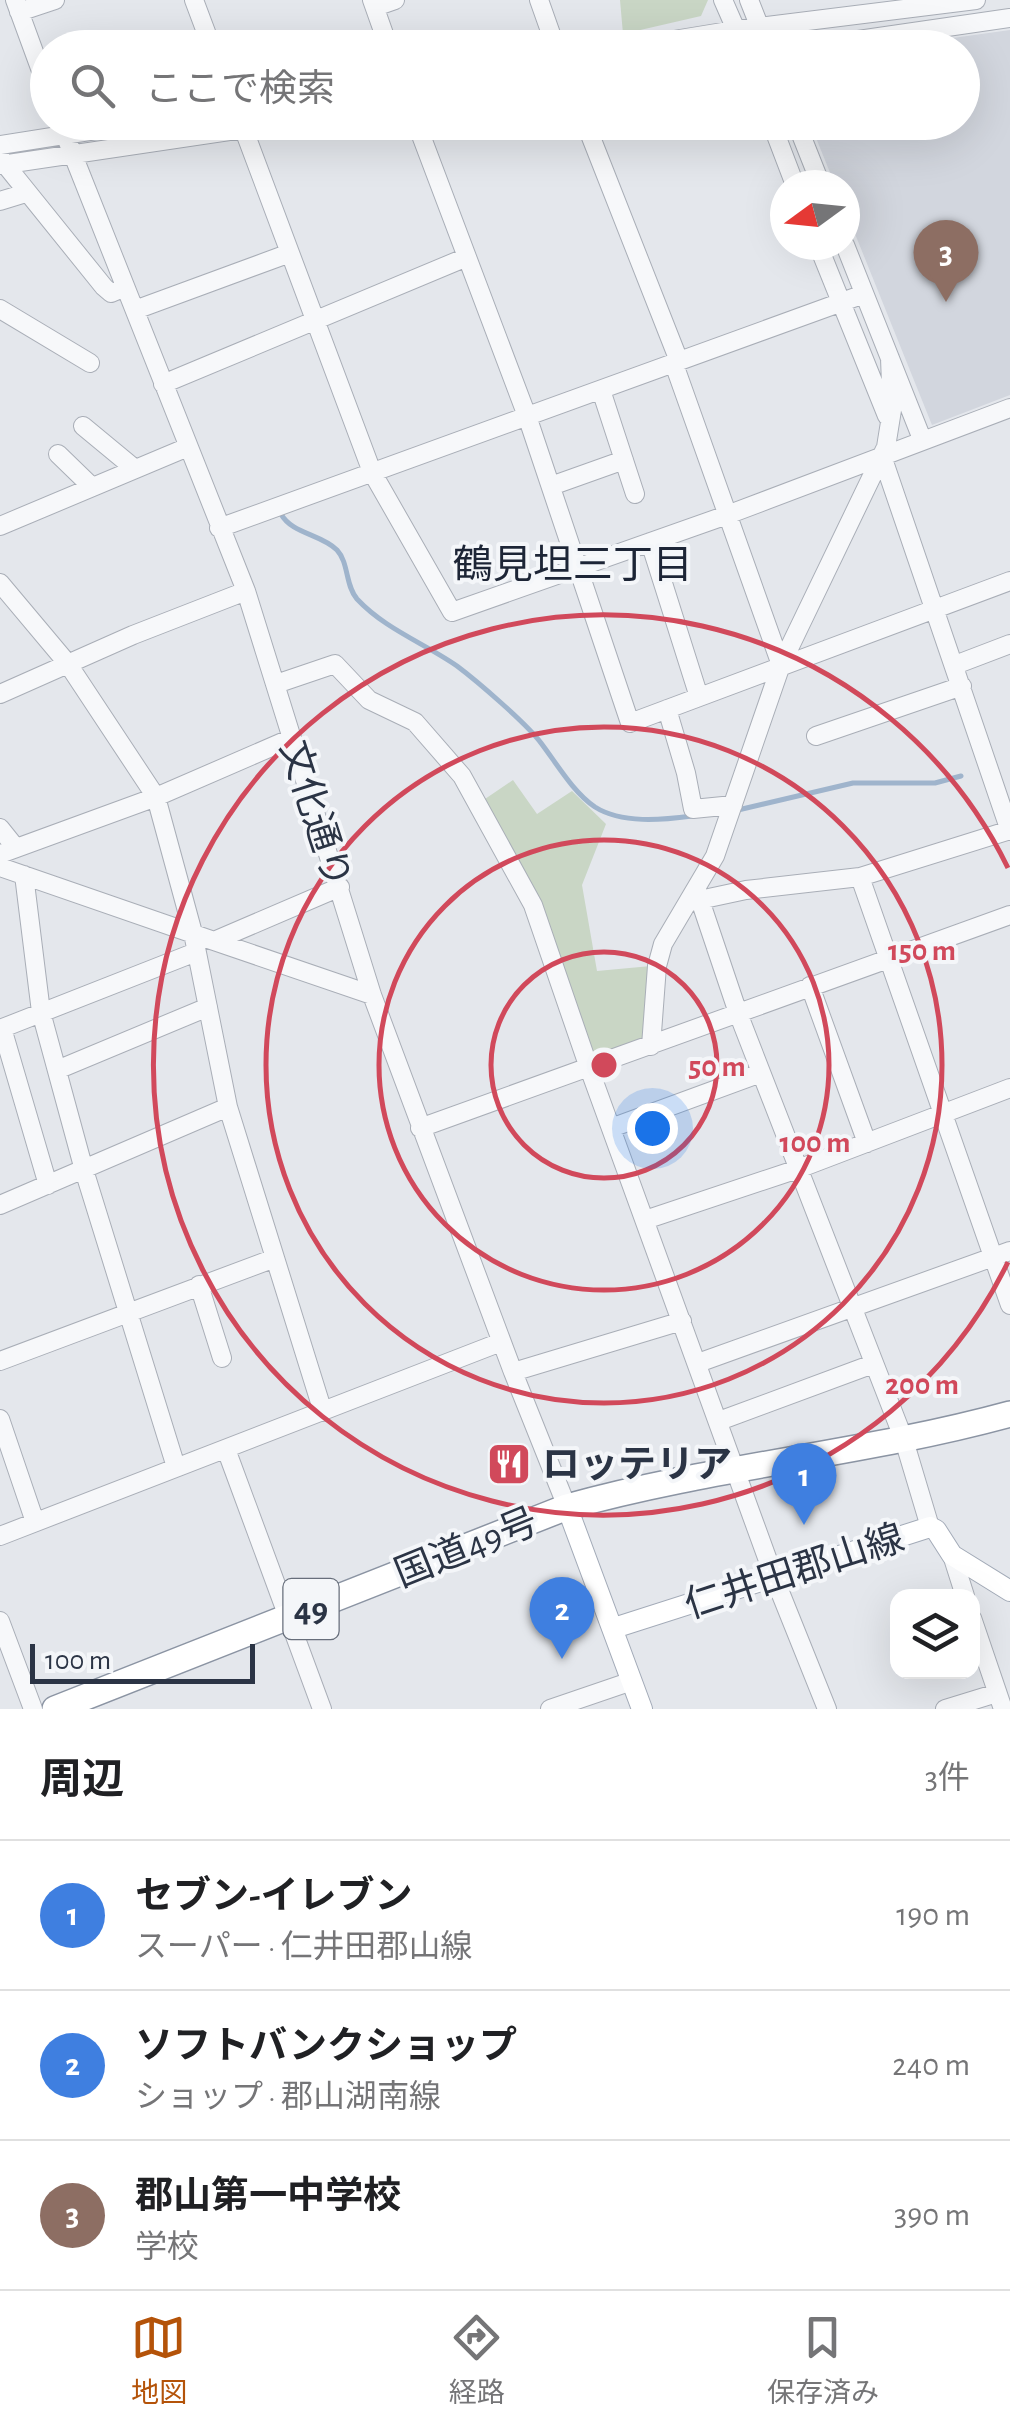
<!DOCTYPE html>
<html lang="ja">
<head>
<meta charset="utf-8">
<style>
  body { margin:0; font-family:"Alegreya Sans","Noto Sans JP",sans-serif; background:#f2f2f2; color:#202124 }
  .controls { position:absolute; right:30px; bottom:30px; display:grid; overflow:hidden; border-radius:20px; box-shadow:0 10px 40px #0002 }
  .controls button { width:90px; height:90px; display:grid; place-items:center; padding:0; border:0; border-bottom:2px solid #e0e0e0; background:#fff; color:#202124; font:50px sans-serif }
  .compass { position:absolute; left:770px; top:170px; width:90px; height:90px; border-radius:50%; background:#fff; box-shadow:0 10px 40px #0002; rotate:255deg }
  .scale { position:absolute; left:30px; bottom:25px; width:225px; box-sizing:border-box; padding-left:10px; border:5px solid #2b3445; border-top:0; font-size:28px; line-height:35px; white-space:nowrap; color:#2b3445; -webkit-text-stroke:8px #f4f6f9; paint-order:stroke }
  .you { position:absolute; left:652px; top:1128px; width:35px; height:35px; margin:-25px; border:8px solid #fff; border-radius:50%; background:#1a73e8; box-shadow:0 0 0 15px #1a73e833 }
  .badge { display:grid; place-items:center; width:65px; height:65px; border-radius:50%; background:#b45309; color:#fff; font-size:32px; font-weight:700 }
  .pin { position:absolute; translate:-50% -82px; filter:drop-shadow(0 2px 5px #0008) }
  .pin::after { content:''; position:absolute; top:52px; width:35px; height:30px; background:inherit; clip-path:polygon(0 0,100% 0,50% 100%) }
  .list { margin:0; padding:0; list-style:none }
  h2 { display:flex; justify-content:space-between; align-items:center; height:130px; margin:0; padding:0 40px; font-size:42px }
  h2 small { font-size:32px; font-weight:400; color:#757577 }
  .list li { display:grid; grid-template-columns:65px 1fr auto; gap:30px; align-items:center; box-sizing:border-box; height:150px; padding:0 40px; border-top:2px solid #e0e0e0 }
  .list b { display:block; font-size:38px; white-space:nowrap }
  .list p { margin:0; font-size:32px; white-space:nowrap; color:#757577 }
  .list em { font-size:32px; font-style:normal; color:#757577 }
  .icon { flex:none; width:55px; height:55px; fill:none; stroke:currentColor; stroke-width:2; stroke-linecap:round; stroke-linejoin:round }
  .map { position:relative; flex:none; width:1010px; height:1709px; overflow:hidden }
  .search { position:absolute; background:#fff; box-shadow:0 10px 40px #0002; left:30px; right:30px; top:30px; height:110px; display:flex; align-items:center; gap:25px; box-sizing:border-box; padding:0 35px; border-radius:55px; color:#757577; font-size:38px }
  .sheet { height:580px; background:#fff }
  nav { display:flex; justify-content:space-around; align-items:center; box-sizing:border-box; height:140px; border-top:2px solid #e0e0e0; background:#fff; font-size:28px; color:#757577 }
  nav a { display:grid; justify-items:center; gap:5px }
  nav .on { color:#b45309 }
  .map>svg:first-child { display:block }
</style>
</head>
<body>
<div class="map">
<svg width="1010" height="1709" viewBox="0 0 1010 1709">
  <rect width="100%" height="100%" fill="#e4e7ec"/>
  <path fill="#d2d6de" d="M 1010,30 L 1010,395 L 932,425 L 845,209 L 845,185 L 835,185 L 810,123 L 962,122 L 962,48 L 888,47 Z"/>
  <path fill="#c9d6c5" d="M 620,0 L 708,0 L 701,16 L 623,34 Z
    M 513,780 L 537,814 L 572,791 L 606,824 L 582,885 L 597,971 L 651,966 L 643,1039 L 593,1060 L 536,895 L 485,799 Z"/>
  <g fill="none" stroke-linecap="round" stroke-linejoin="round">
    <path stroke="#9fb4cc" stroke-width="5" d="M 281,514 C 292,534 321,534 337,550 C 349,563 345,585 357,599 C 385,629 424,643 457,666 C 477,681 527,724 541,743 C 557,764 573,792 595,807 C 622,824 662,820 692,816
      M 738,810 L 853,783 L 935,783 L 961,776"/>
    <g stroke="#a9aeb7" stroke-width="20">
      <path id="minor" d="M 15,0 L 48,90
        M 194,0 L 212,48
        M 372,0 L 389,48
        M 539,0 L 556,48
        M 723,0 L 744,48
        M 749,0 L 768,48
        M 375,7 L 395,0
        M 19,12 L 55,0
        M 625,48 L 735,30 L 976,0
        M 803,48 L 1010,18
        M 60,122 L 246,591 L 372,995 L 513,1372 L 567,1507
        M 241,122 L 372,472 L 452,612 L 727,515 L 1010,408
        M 416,122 L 527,416 L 630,723 L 1010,581
        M 585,122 L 679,361
        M 771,122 L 795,185
        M 796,122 L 821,185
        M 0,145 L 147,122
        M 0,158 L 104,287 L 111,293 L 125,287
        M 0,165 L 291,122
        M 0,201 L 26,193
        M 818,245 L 887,416
        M 845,245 L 922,439
        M 0,309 L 90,363
        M 135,310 L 290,253
        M 674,364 L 781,665
        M 163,384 L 467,257
        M 601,390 L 635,494
        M 83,426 L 135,469
        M 58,454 L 92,487
        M 882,456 L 1010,831
        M 551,486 L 624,460
        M 0,526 L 188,447
        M 219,528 L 864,294
        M 650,542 L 699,697
        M 0,583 L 68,664 L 156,797 L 193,933 L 228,1107 L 323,1412
        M 955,665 L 1010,644
        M 276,684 L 335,664 L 369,700 L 415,722 L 462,776 L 533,905 L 589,1068 L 774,1577 L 827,1709
        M 0,694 L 133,635 L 246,591
        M 667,709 L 686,773 L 693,809 L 733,805
        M 816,736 L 962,686
        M 0,828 L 16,848
        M 0,854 L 156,797 L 292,738
        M 0,867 L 214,941 L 340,887
        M 24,875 L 41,1012 L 84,1170 L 176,1467
        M 860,877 L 1010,1305
        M 700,900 L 738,1013 L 904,1440 L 930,1527
        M 690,902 L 746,890 L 860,877 L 1010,830
        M 214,941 L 372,995
        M 810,986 L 867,1143
        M 2,1028 L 48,1185
        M 0,1029 L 196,952
        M 651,1046 L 657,966 L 663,944 L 715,856 L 781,665 L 886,447 L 892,410 L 890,358
        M 57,1070 L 208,1007
        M 420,1128 L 1010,915
        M 611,1128 L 761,1073
        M 0,1205 L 228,1107
        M 645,1220 L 798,1169 L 1010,1088
        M 199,1285 L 222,1358
        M 0,1361 L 275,1258
        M 698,1363 L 1010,1251
        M 513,1372 L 682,1321
        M 0,1419 L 35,1522
        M 719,1421 L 873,1364
        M 226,1449 L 322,1709
        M 0,1536 L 501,1342
        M 952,1555 L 965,1596
        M 972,1618 L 1003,1709
        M 0,1621 L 33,1709
        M 550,1709 L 632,1681
        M 945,1709 L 997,1693"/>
    </g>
    <g stroke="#a3abb8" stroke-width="22">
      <path id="major" d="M 567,1507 L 642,1709
        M 614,1628 L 930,1527 L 936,1530 L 952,1555 L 1010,1591"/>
    </g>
    <g stroke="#8b94a3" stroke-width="28">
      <path id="highway" d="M 55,1709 L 567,1507 C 713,1466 864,1454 1010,1414"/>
    </g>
    <use href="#minor" stroke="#f7f8fa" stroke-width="18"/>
    <use href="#major" stroke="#fff" stroke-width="20"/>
    <use href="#highway" stroke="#fff" stroke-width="25"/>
  </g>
  <g fill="none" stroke="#d1495b" stroke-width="5">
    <circle cx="604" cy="1065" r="113"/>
    <circle cx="604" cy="1065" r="225"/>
    <circle cx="604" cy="1065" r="338"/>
    <path d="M1008 1262A450 450 0 1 1 1008 868"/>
  </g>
  <defs>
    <g id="restaurant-square" transform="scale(2.25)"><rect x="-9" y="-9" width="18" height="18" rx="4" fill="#d1495b" stroke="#f4f6f9"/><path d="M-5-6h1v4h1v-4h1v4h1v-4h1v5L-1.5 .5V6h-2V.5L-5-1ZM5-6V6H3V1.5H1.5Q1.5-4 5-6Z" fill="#fff"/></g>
  </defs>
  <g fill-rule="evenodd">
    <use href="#restaurant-square" x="509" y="1464"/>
  </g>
  <g text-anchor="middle" stroke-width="8" stroke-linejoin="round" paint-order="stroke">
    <rect fill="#f4f6f9" stroke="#676e7b" stroke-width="2.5" x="283.5" y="1579" width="55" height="60" rx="8"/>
    <g font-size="35" font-weight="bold" fill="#2b3445">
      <text x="311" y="1621">49</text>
    </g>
    <g font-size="38" fill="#2b3445" stroke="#f4f6f9">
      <text transform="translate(316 814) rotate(72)" y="13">文化通り</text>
      <text transform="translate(466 1547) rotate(-22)" y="13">国道49号</text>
      <text transform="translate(794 1571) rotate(-18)" y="13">仁井田郡山線</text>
    </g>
    <g font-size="38" font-weight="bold" fill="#2b3445" stroke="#f4f6f9" text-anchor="start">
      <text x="542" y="1477">ロッテリア</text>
    </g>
    <g font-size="40" fill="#1d2536" stroke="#f4f6f9">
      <text x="573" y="578">鶴見坦三丁目</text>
    </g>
  </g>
  <circle cx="604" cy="1065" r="15" fill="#d1495b" stroke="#f4f6f9" stroke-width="5"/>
  <g font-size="30" text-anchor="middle" font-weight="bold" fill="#d1495b" stroke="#f4f6f9" stroke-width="8" stroke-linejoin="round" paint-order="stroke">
    <text x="922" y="960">150 m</text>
    <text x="717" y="1076">50 m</text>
    <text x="815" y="1152">100 m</text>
    <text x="922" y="1394">200 m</text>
  </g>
</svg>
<div class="controls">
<button><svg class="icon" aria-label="layers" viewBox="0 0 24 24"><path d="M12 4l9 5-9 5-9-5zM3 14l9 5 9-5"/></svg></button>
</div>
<svg class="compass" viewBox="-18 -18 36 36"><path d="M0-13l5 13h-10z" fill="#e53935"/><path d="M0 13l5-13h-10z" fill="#757577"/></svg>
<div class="scale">100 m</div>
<div class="you"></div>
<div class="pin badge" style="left:804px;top:1525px;background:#3f7fe0">1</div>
<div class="pin badge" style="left:562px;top:1659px;background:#3f7fe0">2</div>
<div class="pin badge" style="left:946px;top:302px;background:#8d6e63">3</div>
<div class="search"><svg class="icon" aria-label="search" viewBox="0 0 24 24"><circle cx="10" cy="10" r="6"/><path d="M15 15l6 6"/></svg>ここで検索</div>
</div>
<section class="sheet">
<h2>周辺<small>3件</small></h2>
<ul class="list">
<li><span class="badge" style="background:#3f7fe0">1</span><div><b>セブン-イレブン</b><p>スーパー · 仁井田郡山線</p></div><em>190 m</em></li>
<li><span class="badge" style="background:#3f7fe0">2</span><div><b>ソフトバンクショップ</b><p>ショップ · 郡山湖南線</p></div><em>240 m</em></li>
<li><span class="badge" style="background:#8d6e63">3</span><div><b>郡山第一中学校</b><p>学校</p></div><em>390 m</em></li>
</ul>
</section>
<nav>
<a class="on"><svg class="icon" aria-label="map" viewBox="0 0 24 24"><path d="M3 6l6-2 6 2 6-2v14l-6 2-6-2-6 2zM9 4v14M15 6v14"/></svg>地図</a>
<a><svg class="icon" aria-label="directions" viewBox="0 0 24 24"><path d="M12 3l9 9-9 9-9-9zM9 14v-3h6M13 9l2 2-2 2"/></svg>経路</a>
<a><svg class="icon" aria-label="saved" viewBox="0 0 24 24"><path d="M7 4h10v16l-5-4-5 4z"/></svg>保存済み</a>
</nav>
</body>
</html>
